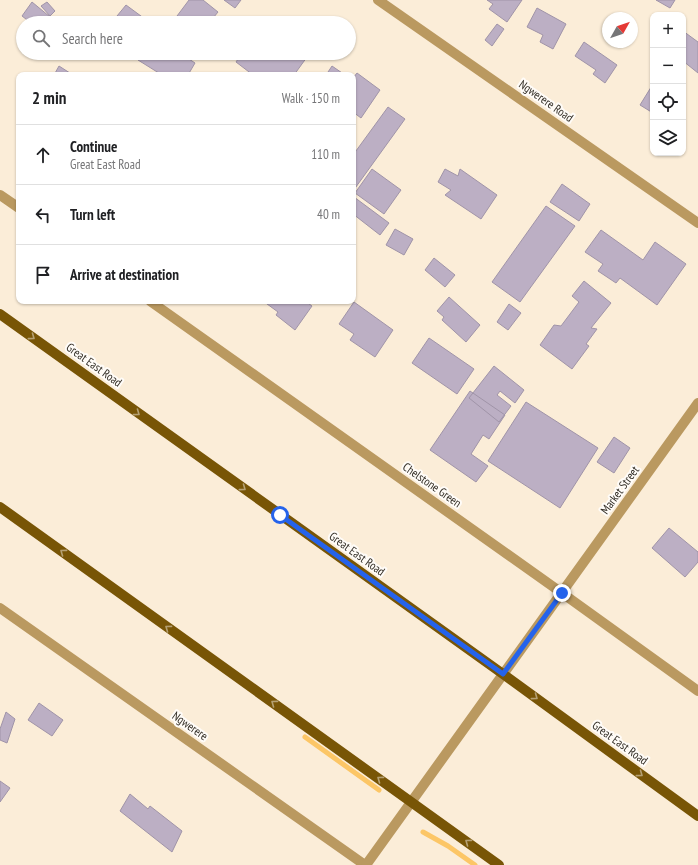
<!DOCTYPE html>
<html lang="en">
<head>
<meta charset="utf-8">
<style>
  body { margin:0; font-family:"PT Sans Narrow",sans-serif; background:#f2f2f2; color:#202124 }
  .controls { position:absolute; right:12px; top:12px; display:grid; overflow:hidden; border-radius:8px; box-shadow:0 1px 3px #0004 }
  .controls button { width:36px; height:36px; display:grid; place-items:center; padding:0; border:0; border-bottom:1px solid #e0e0e0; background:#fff; color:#202124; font:20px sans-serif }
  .compass { position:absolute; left:602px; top:12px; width:36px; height:36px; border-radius:50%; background:#fff; box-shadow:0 1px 3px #0004; rotate:50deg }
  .stop { position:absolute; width:12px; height:12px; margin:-9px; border:3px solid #2563eb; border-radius:50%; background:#fff }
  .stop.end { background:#2563eb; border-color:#fff; box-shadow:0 1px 4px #0008 }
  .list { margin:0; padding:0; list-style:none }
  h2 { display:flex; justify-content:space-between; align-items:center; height:52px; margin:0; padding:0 16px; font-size:17px }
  h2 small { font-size:13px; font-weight:400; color:#757577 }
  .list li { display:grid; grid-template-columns:26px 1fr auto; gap:12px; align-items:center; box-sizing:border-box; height:60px; padding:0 16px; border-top:1px solid #e0e0e0 }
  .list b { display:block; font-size:15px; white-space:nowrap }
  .list p { margin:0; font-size:13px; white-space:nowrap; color:#757577 }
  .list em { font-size:13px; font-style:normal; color:#757577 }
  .icon { flex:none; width:22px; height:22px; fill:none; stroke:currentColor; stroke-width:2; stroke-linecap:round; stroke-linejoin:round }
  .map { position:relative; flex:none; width:698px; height:865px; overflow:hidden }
  .search { position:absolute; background:#fff; box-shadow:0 1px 3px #0004; left:16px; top:16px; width:340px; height:44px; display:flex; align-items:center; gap:10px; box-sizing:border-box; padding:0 14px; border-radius:22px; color:#757577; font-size:15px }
  .panel { position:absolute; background:#fff; box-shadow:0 1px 3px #0004; left:16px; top:72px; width:340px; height:232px; border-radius:8px }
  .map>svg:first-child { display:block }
</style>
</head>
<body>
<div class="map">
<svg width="698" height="865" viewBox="0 0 698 865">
  <rect width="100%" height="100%" fill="#fbedd8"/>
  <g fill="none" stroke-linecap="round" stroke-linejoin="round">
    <path stroke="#fcc666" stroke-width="5" d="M 305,737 L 379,790
      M 423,832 L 448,846 L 475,865"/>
  </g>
  <path fill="#bcafc4" stroke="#a094a8" d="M 189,0 L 203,0 L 218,12 L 209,23 L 186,23 L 177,16 Z
    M 224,0 L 241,0 L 235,8 Z
    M 487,0 L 522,0 L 507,22 L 489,9 L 493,4 Z
    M 656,0 L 675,0 L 670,8 Z
    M 32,2 L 55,21 L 53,23 L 31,23 L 22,16 Z
    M 47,2 L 55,11 L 50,16 L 41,6 Z
    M 126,5 L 145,19 L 142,23 L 127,23 L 117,16 Z
    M 537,8 L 566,24 L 553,49 L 540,42 L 543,35 L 527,27 Z
    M 497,24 L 504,29 L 492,46 L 485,40 Z
    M 683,31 L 698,42 L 698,73 L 683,61 Z
    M 584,42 L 617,65 L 605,83 L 593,74 L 596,70 L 575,56 Z
    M 142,53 L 180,53 L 195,63 L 188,75 L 162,75 L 138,60 Z
    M 242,53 L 302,53 L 307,57 L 294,75 L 253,75 L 236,62 Z
    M 59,66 L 73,75 L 54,75 Z
    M 332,66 L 345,75 L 326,75 Z
    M 357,73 L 380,90 L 361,118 L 353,112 L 353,78 Z
    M 653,84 L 653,113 L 640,105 Z
    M 388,107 L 405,119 L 353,191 L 353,155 Z
    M 372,169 L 401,190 L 384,214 L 355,193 Z
    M 445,169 L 458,176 L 460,169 L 497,195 L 481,219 L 445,195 L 451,190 L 438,182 Z
    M 562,184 L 590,204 L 579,221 L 550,202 Z
    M 354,197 L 389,223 L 380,235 L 353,214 Z
    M 546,206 L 575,226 L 520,302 L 492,282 Z
    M 395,229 L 413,239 L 404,255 L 386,245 Z
    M 601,230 L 643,260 L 655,242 L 686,264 L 657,305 L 620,278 L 616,283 L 598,271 L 603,264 L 585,252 Z
    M 434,258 L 455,275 L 445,287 L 425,270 Z
    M 584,281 L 611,303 L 591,328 L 597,329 L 586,344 L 589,346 L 572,369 L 540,345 L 554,325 L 561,326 L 579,302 L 572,296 Z
    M 449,297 L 480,325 L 466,342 L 442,320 L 444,317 L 437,311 Z
    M 263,301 L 305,301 L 312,306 L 295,330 L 276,315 L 278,312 Z
    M 354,302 L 393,330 L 375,357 L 350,340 L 354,334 L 339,324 Z
    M 509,304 L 521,313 L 508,330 L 497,322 Z
    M 429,338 L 474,369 L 457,394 L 412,363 Z
    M 494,366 L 524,390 L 515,403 L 500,391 L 497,395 L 511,406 L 499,422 L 469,398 Z
    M 470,391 L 505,415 L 489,439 L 483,435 L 471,454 L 488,466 L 476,482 L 430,450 Z
    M 526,402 L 598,448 L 560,508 L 488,461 Z
    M 614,437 L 630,448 L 614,473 L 597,462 Z
    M 669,528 L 698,552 L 698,562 L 685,577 L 652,548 Z
    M 39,703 L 63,720 L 52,736 L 28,720 Z
    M 6,712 L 15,719 L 7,743 L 0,740 L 0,729 Z
    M 0,781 L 10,788 L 0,802 Z
    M 130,794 L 148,809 L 150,806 L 182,831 L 172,852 L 120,811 Z"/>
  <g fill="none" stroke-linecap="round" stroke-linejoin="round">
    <path stroke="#ba9960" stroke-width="10" d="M 0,195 L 19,208
      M 150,301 L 562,593 L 698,691
      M 0,608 L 365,865"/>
    <path stroke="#ba9960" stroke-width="10" d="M 378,0 L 698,223
      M 366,865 L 698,403"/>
    <path stroke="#785506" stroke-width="10" d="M 0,314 L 503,674 L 698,816
      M 0,507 L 499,865"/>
  </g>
  <defs><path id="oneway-chevron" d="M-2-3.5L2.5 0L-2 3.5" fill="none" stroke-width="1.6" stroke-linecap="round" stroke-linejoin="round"/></defs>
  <g stroke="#b5a073">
    <use href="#oneway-chevron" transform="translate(32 337) rotate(36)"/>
    <use href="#oneway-chevron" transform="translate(137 413) rotate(36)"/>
    <use href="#oneway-chevron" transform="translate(243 488) rotate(36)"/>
    <use href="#oneway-chevron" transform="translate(63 552) rotate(-144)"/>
    <use href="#oneway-chevron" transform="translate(168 628) rotate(-144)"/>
    <use href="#oneway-chevron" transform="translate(535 697) rotate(36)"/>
    <use href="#oneway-chevron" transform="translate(274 703) rotate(-144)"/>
    <use href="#oneway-chevron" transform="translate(640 774) rotate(36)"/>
    <use href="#oneway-chevron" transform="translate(380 779) rotate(-144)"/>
    <use href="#oneway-chevron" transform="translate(468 842) rotate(-144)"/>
  </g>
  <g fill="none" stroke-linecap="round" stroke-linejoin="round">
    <path stroke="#2563eb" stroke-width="5" d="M 280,515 L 503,674 L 562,593"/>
  </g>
  <g text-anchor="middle" stroke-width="4" stroke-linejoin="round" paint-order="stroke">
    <g font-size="12" fill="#332e26" stroke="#fffcf8">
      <text transform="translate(546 101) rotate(35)" y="4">Ngwerere Road</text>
      <text transform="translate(94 365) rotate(36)" y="4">Great East Road</text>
      <text transform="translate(432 485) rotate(35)" y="4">Chelstone Green</text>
      <text transform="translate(620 490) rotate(-54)" y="4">Market Street</text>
      <text transform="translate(357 554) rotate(36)" y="4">Great East Road</text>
      <text transform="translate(190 726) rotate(35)" y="4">Ngwerere</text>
      <text transform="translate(620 743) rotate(36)" y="4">Great East Road</text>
    </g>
  </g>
</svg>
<div class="controls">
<button>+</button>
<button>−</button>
<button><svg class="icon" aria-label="locate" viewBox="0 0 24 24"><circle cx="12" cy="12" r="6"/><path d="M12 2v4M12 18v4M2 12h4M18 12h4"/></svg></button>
<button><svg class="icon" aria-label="layers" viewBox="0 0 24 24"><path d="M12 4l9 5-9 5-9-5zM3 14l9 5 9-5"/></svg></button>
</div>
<svg class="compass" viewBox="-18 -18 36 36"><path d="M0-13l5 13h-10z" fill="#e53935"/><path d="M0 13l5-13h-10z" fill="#757577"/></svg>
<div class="stop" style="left:280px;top:515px"></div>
<div class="stop end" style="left:562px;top:593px"></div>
<div class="search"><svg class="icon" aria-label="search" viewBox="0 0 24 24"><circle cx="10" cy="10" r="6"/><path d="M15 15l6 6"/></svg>Search here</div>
<section class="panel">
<h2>2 min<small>Walk · 150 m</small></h2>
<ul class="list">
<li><svg class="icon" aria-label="ahead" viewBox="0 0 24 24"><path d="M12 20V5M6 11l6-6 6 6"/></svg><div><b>Continue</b><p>Great East Road</p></div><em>110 m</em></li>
<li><svg class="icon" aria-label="left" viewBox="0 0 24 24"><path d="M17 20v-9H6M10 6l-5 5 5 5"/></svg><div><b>Turn left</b></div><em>40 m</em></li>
<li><svg class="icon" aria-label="arrive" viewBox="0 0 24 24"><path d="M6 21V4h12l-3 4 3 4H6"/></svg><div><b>Arrive at destination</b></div></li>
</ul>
</section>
</div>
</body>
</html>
